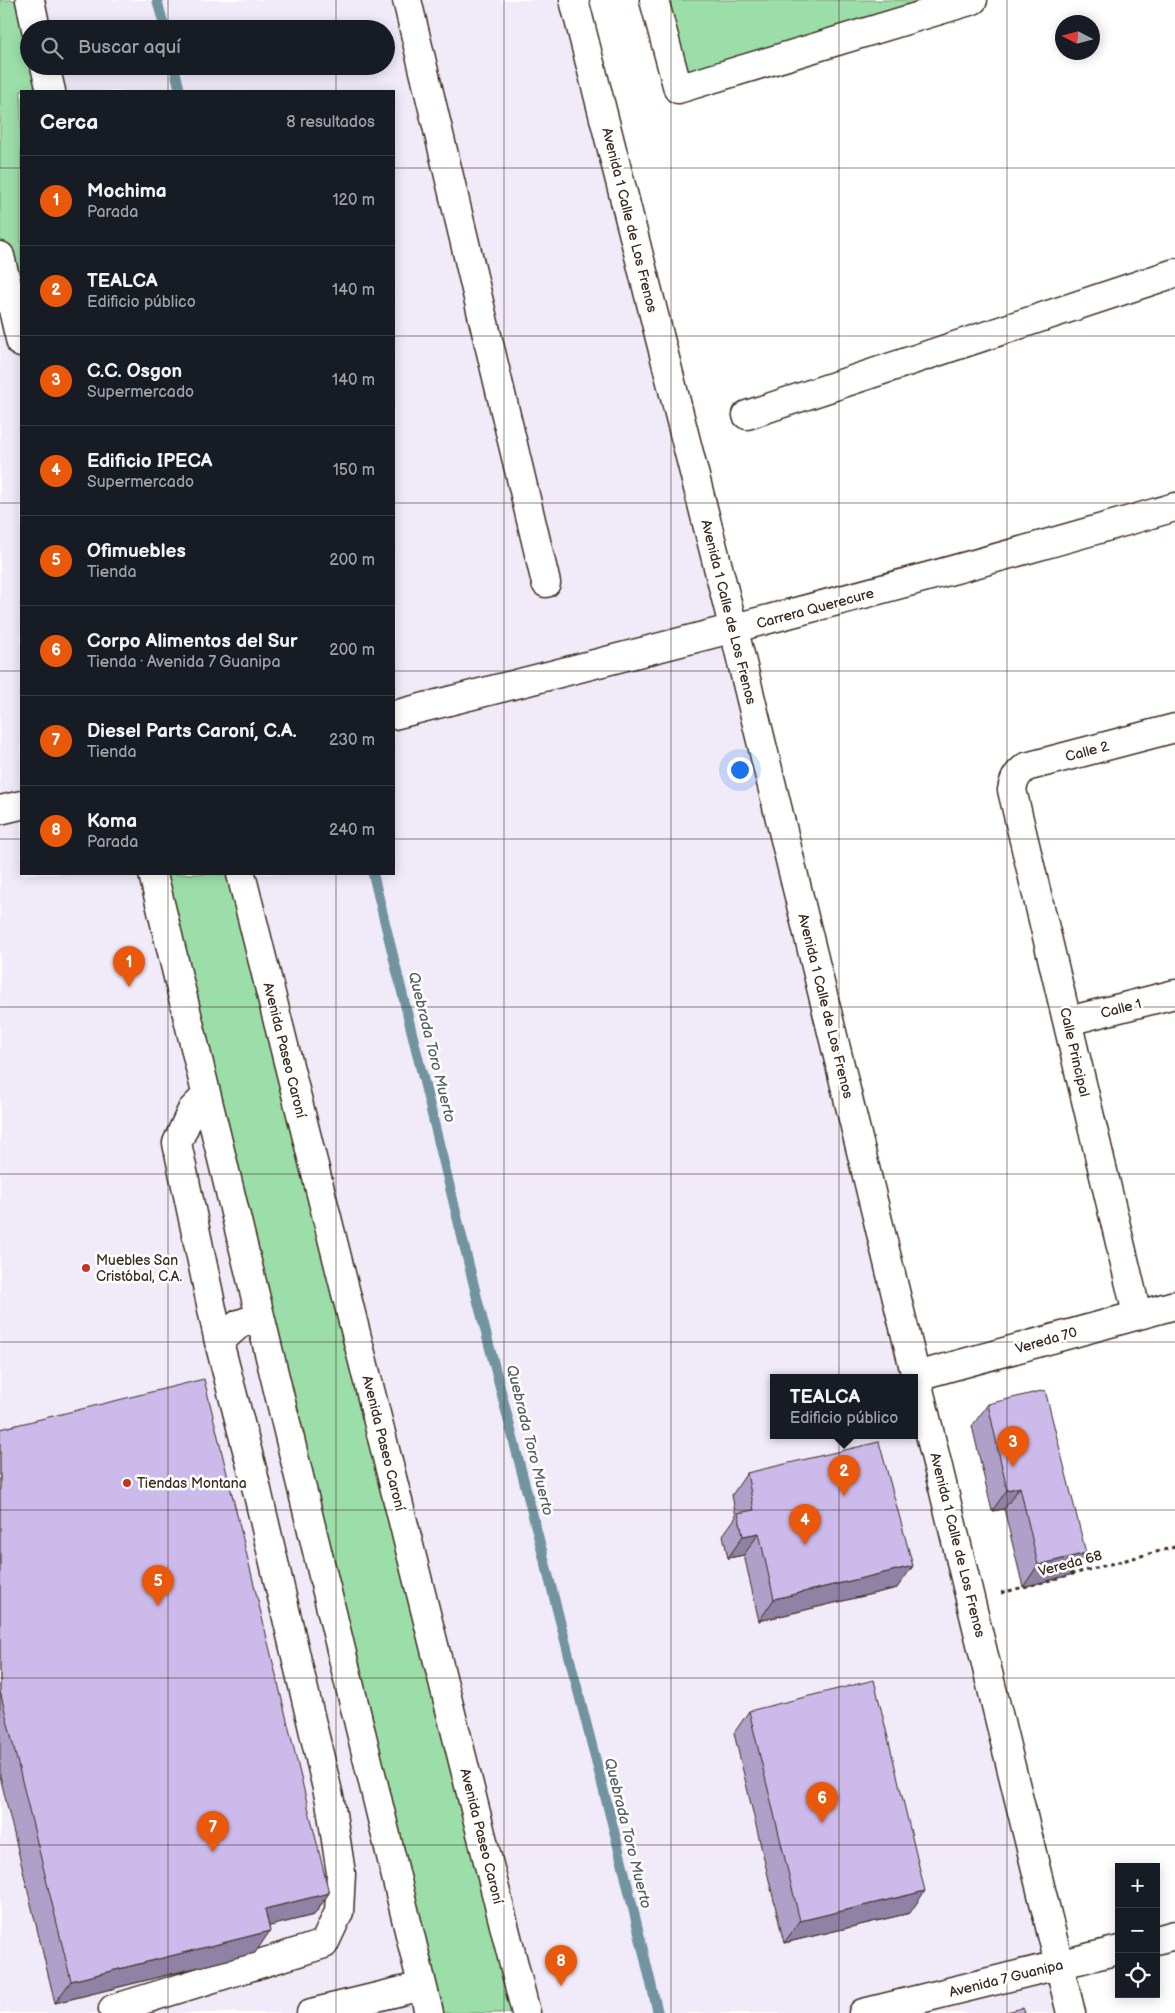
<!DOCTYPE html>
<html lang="es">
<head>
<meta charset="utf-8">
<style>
  body { margin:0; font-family:"Balsamiq Sans",sans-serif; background:#242831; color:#f1f3f6 }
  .controls { position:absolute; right:15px; bottom:15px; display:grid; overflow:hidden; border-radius:0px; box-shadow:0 2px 12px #0003 }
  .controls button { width:45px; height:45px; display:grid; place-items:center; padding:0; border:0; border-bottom:1px solid #363941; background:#171b24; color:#f1f3f6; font:25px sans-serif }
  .compass { position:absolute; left:1055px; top:15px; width:45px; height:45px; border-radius:50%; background:#171b24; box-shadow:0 2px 12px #0003; rotate:276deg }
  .you { position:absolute; left:739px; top:769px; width:18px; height:18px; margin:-12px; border:4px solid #fff; border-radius:50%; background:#1a73e8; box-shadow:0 0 0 8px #1a73e833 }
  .badge { display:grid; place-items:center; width:32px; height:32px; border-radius:50%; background:#ea580c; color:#fff; font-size:16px; font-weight:700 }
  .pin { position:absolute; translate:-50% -41px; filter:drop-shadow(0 1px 2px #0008) }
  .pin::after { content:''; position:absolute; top:26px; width:18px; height:15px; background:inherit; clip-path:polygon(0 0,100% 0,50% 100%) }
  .popup { position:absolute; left:770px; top:1374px; width:148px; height:65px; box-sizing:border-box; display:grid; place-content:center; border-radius:0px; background:#171b24; filter:drop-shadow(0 1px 4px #0005); font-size:16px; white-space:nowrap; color:#9ea1a6 }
  .popup b { font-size:19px; color:#f1f3f6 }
  .popup::after { content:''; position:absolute; left:50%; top:100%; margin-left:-10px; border:10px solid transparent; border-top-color:#171b24 }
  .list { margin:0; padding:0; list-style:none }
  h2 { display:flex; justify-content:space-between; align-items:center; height:65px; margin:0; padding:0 20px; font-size:21px }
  h2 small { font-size:16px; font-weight:400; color:#9ea1a6 }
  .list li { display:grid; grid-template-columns:32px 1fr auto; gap:15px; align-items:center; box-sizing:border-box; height:90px; padding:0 20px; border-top:1px solid #363941 }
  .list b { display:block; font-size:19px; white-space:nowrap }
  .list p { margin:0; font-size:16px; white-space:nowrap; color:#9ea1a6 }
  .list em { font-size:16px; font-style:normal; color:#9ea1a6 }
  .icon { flex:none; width:28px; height:28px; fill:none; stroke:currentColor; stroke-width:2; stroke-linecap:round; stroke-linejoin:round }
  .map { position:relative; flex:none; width:1175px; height:2013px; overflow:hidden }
  .search { position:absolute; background:#171b24; box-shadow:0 2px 12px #0003; left:20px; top:20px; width:375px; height:55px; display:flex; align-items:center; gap:12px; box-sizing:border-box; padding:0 18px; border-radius:28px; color:#9ea1a6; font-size:19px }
  .panel { position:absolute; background:#171b24; box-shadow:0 2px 12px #0003; left:20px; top:90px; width:375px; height:785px; border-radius:0px }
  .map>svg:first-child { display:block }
</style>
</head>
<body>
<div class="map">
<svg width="1175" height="2013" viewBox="0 0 1175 2013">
  <rect width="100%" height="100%" fill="#fff"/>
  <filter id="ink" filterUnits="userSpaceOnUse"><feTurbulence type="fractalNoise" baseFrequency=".02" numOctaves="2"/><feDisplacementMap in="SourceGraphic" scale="10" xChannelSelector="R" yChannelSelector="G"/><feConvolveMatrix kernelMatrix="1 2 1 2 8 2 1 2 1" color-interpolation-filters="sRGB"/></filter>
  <g filter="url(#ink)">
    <path fill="#f0eaf9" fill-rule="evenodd" d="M 30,0 L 574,0 L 1071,2013 L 526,2013 L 241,874 L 394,874 L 394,91 L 51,91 L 45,66 L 386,66 L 386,29 L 36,29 ZM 774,1377 L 914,1377 L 914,1435 L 774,1435 Z
      M 0,256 L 21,343 L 21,874 L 153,874 L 429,2013 L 0,2013 Z"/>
    <path fill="#9cdea9" stroke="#6c8464" d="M 0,0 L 30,0 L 29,66 L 45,66 L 51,91 L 21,91 L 21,343 L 0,256 Z
      M 654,0 L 961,0 L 678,89 Z
      M 153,874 L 241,874 L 526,2013 L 429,2013 Z"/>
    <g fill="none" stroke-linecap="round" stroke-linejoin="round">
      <path stroke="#7194a0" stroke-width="10" d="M 157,0 L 165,29
        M 174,66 L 180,91
        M 373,874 L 478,1302 L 622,1862 L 658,2013"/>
      <g stroke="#3b2a1e" stroke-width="31">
        <path id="minor" d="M 30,0 L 36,29
          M 407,0 L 546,583
          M 574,0 L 734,630 L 1071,2013
          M 654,0 L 678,89 L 973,0
          M 45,66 L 51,91
          M 0,256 L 21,343
          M 747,415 L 1175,273
          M 394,715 C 655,649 916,583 1175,507
          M 0,810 L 21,805
          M 153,874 L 429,2013
          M 241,874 L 526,2013
          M 1068,1021 L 1175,994
          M 206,1096 L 192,1110 L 177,1143 L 219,1342
          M 1137,1314 L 1012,790 C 1014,779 1017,774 1026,767 L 1175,728
          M 917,1376 L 1175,1305
          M 1156,1940 L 1175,1935
          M 113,2009 L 324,1944 L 339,1912 L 341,1873 L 330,1801 L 252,1469 L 219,1342 L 239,1324 L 260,1317
          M 311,2013 L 422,1986
          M 863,2013 L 1119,1950"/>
      </g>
      <path stroke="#3b2a1e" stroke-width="3" stroke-dasharray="4 4" stroke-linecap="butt" d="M 1001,1593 L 1175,1547"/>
      <use href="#minor" stroke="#fff" stroke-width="28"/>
    </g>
    <path fill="#afa0ca" stroke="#3b2a1e" d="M 988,1404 L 1086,1553 L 1070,1575 L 1023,1587 L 1004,1509 L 992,1511 L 972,1426 Z
      M 0,1429 L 329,1893 L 314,1915 L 269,1926 L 255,1953 L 55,2003 L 0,1776 Z
      M 747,1473 L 897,1588 L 759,1621 L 744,1555 L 728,1558 L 723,1535 L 736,1517 L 732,1495 Z
      M 749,1711 L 910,1913 L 784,1943 L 734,1733 Z"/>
    <path fill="#8f82a4" stroke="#3b2a1e" d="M 1020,1487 L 1004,1509 L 992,1511 L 1007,1490 Z
      M 759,1533 L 744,1555 L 728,1558 L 743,1536 Z
      M 1086,1553 L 1070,1575 L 1023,1587 L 1038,1565 Z
      M 913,1566 L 897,1588 L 759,1621 L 774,1599 Z
      M 925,1891 L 910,1913 L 784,1943 L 800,1921 Z
      M 329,1893 L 314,1915 L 250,1931 L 265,1909 Z
      M 270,1931 L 255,1953 L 55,2003 L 71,1981 Z"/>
    <path fill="#ccbaeb" stroke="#3b2a1e" d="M 204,1379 L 329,1893 L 265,1909 L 270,1931 L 71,1981 L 0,1691 L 0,1429 Z
      M 1045,1390 L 1086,1553 L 1038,1565 L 1020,1487 L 1007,1490 L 988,1404 Z
      M 879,1442 L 913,1566 L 774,1599 L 759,1533 L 743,1536 L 738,1513 L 754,1510 L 747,1473 Z
      M 874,1680 L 925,1891 L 800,1921 L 749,1711 Z
      M 1023,2008 L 1025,2013 L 1002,2013 Z"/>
  </g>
  <path fill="none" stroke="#3b2a1e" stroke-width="1" stroke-opacity="0.55" d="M 168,0 L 168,29M 336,0 L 336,29M 504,0 L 504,2013M 671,0 L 671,2013M 839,0 L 839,2013M 1007,0 L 1007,2013M 168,66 L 168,91M 336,66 L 336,91M 0,168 L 21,168M 394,168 L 1175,168M 0,336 L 21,336M 394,336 L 1175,336M 0,503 L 21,503M 394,503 L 1175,503M 0,671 L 21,671M 394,671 L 1175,671M 0,839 L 21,839M 394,839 L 1175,839M 168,874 L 168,2013M 336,874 L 336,2013M 0,1007 L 1175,1007M 0,1174 L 1175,1174M 0,1342 L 1175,1342M 0,1510 L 1175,1510M 0,1678 L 1175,1678M 0,1845 L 1175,1845"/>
  <g fill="#c8321e" stroke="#fff" stroke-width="2">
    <circle cx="86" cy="1268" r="5"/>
    <circle cx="127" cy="1483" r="5"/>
  </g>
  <g text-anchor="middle" stroke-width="5" stroke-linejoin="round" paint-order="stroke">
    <g font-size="14" fill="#3b2a1e" stroke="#fff">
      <text transform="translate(630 220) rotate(76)" y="5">Avenida 1 Calle de Los Frenos</text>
      <text transform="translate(815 608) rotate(-15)" y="5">Carrera Querecure</text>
      <text transform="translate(729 612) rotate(76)" y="5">Avenida 1 Calle de Los Frenos</text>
      <text transform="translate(1087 751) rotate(-15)" y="5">Calle 2</text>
      <text transform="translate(826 1006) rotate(76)" y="5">Avenida 1 Calle de Los Frenos</text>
      <text transform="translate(1121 1008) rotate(-14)" y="5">Calle 1</text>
      <text transform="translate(285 1050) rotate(76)" y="5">Avenida Paseo Caroní</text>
      <text transform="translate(1075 1052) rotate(77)" y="5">Calle Principal</text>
      <text transform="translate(1046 1340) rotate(-16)" y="5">Vereda 70</text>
      <text transform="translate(384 1443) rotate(76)" y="5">Avenida Paseo Caroní</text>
      <text transform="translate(958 1545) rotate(76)" y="5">Avenida 1 Calle de Los Frenos</text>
      <text transform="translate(1070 1563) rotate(-15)" y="5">Vereda 68</text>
      <text transform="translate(482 1836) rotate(76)" y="5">Avenida Paseo Caroní</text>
      <text transform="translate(1006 1978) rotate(-14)" y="5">Avenida 7 Guanipa</text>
    </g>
    <g font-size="14" fill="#3b2a1e" stroke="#fff" text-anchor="start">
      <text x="96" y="1265">Muebles San<tspan x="96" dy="16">Cristóbal, C.A.</tspan></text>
      <text x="137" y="1488">Tiendas Montana</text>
    </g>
    <g font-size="15" font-style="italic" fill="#565f5f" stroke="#fff">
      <text transform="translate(432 1047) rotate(76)" y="5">Quebrada Toro Muerto</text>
      <text transform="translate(530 1440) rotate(76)" y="5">Quebrada Toro Muerto</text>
      <text transform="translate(628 1833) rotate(76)" y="5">Quebrada Toro Muerto</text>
    </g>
  </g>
</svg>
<div class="controls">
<button>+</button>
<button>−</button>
<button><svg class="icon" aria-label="locate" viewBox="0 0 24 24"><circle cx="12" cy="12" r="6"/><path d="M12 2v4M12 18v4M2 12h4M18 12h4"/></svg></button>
</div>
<svg class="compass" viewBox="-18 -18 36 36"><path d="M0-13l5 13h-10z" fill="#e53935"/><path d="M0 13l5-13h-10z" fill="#9ea1a6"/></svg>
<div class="you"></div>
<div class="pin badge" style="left:129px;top:987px">1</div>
<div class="pin badge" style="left:844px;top:1496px">2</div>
<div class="popup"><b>TEALCA</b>Edificio público</div>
<div class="pin badge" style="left:1013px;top:1467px">3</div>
<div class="pin badge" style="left:805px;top:1545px">4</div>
<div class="pin badge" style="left:158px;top:1606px">5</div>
<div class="pin badge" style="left:822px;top:1823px">6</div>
<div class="pin badge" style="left:213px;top:1852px">7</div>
<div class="pin badge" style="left:561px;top:1986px">8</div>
<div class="search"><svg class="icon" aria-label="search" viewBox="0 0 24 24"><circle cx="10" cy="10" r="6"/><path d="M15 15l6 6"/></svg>Buscar aquí</div>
<section class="panel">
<h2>Cerca<small>8 resultados</small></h2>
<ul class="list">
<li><span class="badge">1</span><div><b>Mochima</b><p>Parada</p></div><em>120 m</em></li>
<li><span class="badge">2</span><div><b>TEALCA</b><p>Edificio público</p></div><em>140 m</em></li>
<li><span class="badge">3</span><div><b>C.C. Osgon</b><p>Supermercado</p></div><em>140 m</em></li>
<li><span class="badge">4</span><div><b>Edificio IPECA</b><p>Supermercado</p></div><em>150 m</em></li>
<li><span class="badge">5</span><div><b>Ofimuebles</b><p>Tienda</p></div><em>200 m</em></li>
<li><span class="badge">6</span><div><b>Corpo Alimentos del Sur</b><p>Tienda · Avenida 7 Guanipa</p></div><em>200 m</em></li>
<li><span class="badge">7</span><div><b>Diesel Parts Caroní, C.A.</b><p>Tienda</p></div><em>230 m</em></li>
<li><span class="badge">8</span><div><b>Koma</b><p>Parada</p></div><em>240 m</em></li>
</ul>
</section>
</div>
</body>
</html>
